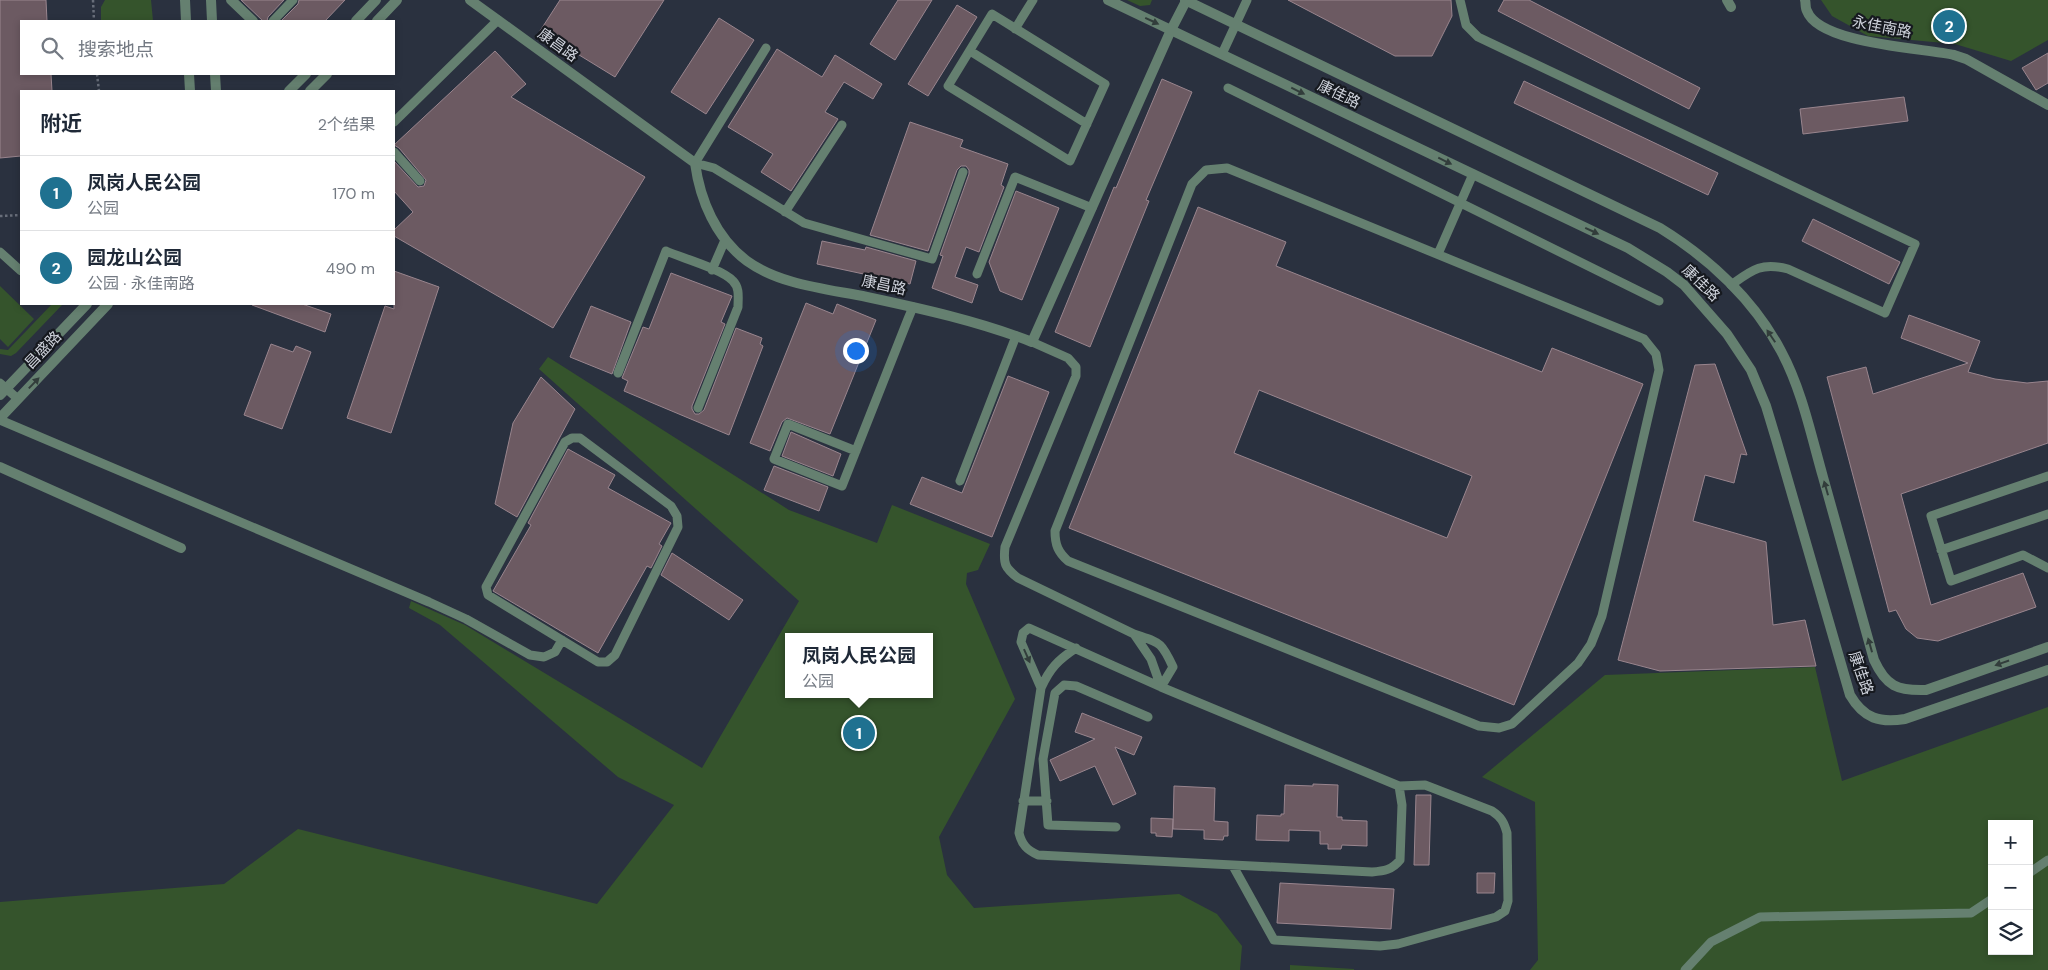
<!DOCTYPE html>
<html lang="zh">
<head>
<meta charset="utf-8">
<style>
  body { margin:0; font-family:"DM Sans","Noto Sans SC",sans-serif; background:#f2f2f3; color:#1f2937 }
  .controls { position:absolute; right:15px; bottom:15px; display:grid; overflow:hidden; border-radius:0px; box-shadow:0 2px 8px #0003 }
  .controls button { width:45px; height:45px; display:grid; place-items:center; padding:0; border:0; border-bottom:1px solid #e0e1e3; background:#fff; color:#1f2937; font:25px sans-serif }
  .you { position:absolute; left:855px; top:350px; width:18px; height:18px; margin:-12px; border:4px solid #fff; border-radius:50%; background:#1a73e8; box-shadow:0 0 0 8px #1a73e833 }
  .badge { display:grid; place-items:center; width:32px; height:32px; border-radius:50%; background:#1f7190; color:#fff; font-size:16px; font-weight:700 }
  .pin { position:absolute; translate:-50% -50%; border:2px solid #fff; box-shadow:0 1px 5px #0006 }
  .popup { position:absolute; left:785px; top:633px; width:148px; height:65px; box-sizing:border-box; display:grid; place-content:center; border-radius:0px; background:#fff; filter:drop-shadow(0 1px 4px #0005); font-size:16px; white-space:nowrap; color:#747a83 }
  .popup b { font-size:19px; color:#1f2937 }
  .popup::after { content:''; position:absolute; left:50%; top:100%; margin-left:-10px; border:10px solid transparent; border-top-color:#fff }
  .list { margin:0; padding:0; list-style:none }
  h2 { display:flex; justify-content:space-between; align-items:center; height:65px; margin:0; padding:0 20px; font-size:21px }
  h2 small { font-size:16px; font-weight:400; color:#747a83 }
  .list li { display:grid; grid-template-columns:32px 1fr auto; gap:15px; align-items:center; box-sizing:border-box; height:75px; padding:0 20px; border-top:1px solid #e0e1e3 }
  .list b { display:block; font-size:19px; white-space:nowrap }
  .list p { margin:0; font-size:16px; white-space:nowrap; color:#747a83 }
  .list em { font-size:16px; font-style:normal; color:#747a83 }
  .icon { flex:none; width:28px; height:28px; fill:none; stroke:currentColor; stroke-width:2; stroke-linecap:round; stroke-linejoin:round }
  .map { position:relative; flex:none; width:2048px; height:970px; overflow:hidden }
  .search { position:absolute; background:#fff; box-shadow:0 2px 8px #0003; left:20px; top:20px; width:375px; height:55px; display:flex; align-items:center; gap:12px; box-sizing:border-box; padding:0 18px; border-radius:0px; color:#747a83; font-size:19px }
  .panel { position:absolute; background:#fff; box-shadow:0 2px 8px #0003; left:20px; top:90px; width:375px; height:215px; border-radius:0px }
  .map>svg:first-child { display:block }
</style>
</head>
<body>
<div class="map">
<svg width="2048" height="970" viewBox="0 0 2048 970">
  <rect width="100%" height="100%" fill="#2a313f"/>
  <path fill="#35542c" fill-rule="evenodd" d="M 105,0 L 151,0 L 153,21 L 101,21 L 101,7 Z
    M 1127,0 L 1152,0 L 1150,5 L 1140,6 Z
    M 1821,0 L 2048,0 L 2048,40 L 2011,61 L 1955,44 L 1868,36 L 1832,16 Z
    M 0,286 L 34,319 L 8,347 L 0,339 Z
    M 52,304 L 63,304 L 16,353 L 11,356 L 0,354 L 0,349 L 8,350 Z
    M 548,357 L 789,510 L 877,543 L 892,505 L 990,544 L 978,570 L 967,573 L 966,584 L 1015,699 L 939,837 L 947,875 L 974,908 L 1179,894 L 1217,914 L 1242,946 L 1240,970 L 0,970 L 0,902 L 224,884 L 298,829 L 597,904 L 674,805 L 618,777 L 440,625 L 409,608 L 411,601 L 465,625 L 702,768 L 799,601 L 539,369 ZM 789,637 L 929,637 L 929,694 L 789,694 Z
    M 1815,667 L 1842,781 L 2048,707 L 2048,970 L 1530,970 L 1538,960 L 1535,802 L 1482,777 L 1605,675 ZM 1992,824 L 2029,824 L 2029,951 L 1992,951 Z
    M 1290,965 L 1354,969 L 1354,970 L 1290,970 Z"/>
  <path fill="#6c5a62" stroke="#99858e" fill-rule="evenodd" d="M 0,0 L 46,0 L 47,21 L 21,21 L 21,74 L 51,74 L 52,91 L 21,91 L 21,156 L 0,158 Z
    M 241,0 L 284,0 L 268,17 L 267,21 L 263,21 Z
    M 299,0 L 345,0 L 325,21 L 281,21 L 298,4 Z
    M 560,0 L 664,0 L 615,77 L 540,31 Z
    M 898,0 L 932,0 L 895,60 L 870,44 Z
    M 1288,0 L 1451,0 L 1452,16 L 1432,56 L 1395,56 Z
    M 1504,0 L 1529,0 L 1700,88 L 1689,109 L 1498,11 Z
    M 957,5 L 977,17 L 928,96 L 908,84 Z
    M 719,18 L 754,40 L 706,114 L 671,92 Z
    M 777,49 L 822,77 L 835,55 L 882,84 L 873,99 L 844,82 L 825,112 L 838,119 L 791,191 L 761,172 L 773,154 L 728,127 Z
    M 495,51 L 526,84 L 511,97 L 645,177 L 553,328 L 394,236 L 394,230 L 413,212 L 394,191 L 394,161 L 418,187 L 424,186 L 426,180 L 399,148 L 394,145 Z
    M 2048,53 L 2048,83 L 2036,90 L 2022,68 Z
    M 1162,79 L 1192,92 L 1146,200 L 1149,201 L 1090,347 L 1055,332 L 1114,187 L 1116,188 Z
    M 1524,81 L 1718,173 L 1708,195 L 1514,103 Z
    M 1904,97 L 1908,121 L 1803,134 L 1800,109 Z
    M 910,122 L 963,140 L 960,147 L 1008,164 L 1001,185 L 1004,187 L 979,252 L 966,247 L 955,277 L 978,285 L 972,303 L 932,288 L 943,256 L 940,255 L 969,174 L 969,170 L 966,166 L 961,166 L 957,170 L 928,251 L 870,235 Z
    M 1016,191 L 1059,208 L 1022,300 L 1000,291 L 989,262 Z
    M 1198,207 L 1286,242 L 1276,266 L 1542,372 L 1552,348 L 1643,384 L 1514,705 L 1069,528 ZM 1259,390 L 1472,476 L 1447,538 L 1234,453 Z
    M 1813,219 L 1900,262 L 1889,284 L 1802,241 Z
    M 822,241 L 865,250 L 866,247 L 916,261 L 910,284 L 817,264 Z
    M 394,271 L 439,287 L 391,433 L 347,418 L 385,306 L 394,309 Z
    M 671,273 L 732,296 L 721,322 L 725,324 L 692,406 L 692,409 L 695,414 L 699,414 L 704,410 L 736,328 L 762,338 L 760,344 L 763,346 L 729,435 L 624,391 L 628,381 L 622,378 L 643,327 L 649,329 Z
    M 806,303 L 833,314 L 837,304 L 876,320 L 830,434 L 787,418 L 782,422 L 770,451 L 750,443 Z
    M 253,304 L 302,304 L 331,314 L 325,332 L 252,305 Z
    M 591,306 L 631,322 L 612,374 L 570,357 Z
    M 1909,315 L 1980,341 L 1968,372 L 1995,379 L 2027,383 L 2048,381 L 2048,443 L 1901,494 L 1931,605 L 2023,573 L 2036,607 L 1938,641 L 1917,638 L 1906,629 L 1896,610 L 1889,612 L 1827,377 L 1866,367 L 1873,394 L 1968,363 L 1901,338 Z
    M 271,344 L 293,352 L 296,346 L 311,352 L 282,429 L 244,415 Z
    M 1715,364 L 1747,455 L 1741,454 L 1734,483 L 1705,475 L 1693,521 L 1766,542 L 1773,625 L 1805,620 L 1816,666 L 1660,671 L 1618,660 L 1695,365 Z
    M 1008,376 L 1049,392 L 992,537 L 910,504 L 922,477 L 962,493 Z
    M 541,377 L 575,409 L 517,517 L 495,504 L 513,423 Z
    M 791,432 L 841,454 L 833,476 L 782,456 Z
    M 568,449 L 615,475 L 608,488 L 671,523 L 659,544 L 662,546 L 651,568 L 647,566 L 598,653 L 493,591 L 531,525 L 528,523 Z
    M 774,466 L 828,487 L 819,511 L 764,490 Z
    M 672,553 L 743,600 L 729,620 L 661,575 Z
    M 1082,713 L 1142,737 L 1134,755 L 1115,747 L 1136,794 L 1113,805 L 1095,766 L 1060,781 L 1050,760 L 1095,739 L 1075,732 Z
    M 1313,784 L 1338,785 L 1337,817 L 1342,817 L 1342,820 L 1367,821 L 1367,846 L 1342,845 L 1341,849 L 1328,849 L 1328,844 L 1320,844 L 1320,831 L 1289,830 L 1289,841 L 1256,840 L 1257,815 L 1281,816 L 1281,814 L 1284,814 L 1285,785 L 1313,786 Z
    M 1174,786 L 1215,788 L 1214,821 L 1228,822 L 1228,836 L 1224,836 L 1223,840 L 1204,839 L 1204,830 L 1173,829 Z
    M 1416,795 L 1431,795 L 1429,865 L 1414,865 Z
    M 1151,818 L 1173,819 L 1172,837 L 1156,836 L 1156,833 L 1151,833 Z
    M 1477,873 L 1495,873 L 1494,893 L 1477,893 Z
    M 1280,883 L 1394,889 L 1391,929 L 1277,923 Z"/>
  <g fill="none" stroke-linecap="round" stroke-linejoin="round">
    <path stroke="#686e7a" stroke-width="2.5" stroke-dasharray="2.5 2.5" stroke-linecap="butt" d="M 93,0 L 94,21
      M 97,74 L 99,91
      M 0,216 L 21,215"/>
    <path stroke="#658070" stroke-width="9" d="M 1460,0 L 1466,25 L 1478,37 L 1915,244 L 1885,313 L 1788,269 C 1761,262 1752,270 1731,285
      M 992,14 L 1105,84 L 1070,161 L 948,86 Z
      M 273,21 L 293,0
      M 1015,29 L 1033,0
      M 766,48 L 695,163 L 714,168 L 804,223 L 932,259 L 963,172
      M 970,51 L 1087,124
      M 1222,54 L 1247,0
      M 1228,88 L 1659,301
      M 394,122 L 498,20
      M 394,152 L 420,181
      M 1227,168 L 1644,339 L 1656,354 L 1659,370 L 1602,616 L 1591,644 L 1578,663 L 1512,724 L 1499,728 L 1479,726 L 1068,561 C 1058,552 1055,545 1055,531 L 1192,184 L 1206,170 Z
      M 785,212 L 842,125
      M 0,252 L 21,271
      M 1438,254 L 1473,174
      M 712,270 L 725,240
      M 977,274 L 1015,177 L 1092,208
      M 1032,342 L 1068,358 L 1076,367 L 1076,376 L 1005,547 C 1003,564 1005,568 1018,578 L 1134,634
      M 618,373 L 666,251 C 682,258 722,269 733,281 C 740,288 738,298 738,307 L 698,408
      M 0,383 L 18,399
      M 0,420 L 429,602 L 466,619 L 530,655 L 544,657 L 555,652 L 562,640
      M 572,438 L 580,438 L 671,506 L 677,516 L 678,527 L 615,655 L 607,662 L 598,662 L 488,595 L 486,587 L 565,442 Z
      M 856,451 L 788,424 L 774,459 L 842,486 L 908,319 L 913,307
      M 2048,476 L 1931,516 L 1951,581 L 2023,555 L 2048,568
      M 960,481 L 1016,336
      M 1941,550 L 2048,514
      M 1134,634 C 1160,643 1161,641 1173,667 L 1161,687 L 1151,659 Z
      M 1041,688 L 1021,642 L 1023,633 L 1029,628 L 1161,687 L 1399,786 L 1402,805 L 1400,860 C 1392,870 1384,871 1372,872 L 1038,855 C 1027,850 1022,845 1019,833 L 1041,688 C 1050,668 1058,660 1076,648
      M 1023,801 L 1047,801
      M 1116,827 L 1048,825 L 1043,759 L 1055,693 L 1064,685 L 1076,686 L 1148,717
      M 1233,866 L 1274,940 L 1380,946 L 1398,944 L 1496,917 L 1505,911 L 1508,901 L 1507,833 C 1504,822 1501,817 1492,811 L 1425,785 L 1399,786
      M 2029,873 L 2048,860
      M 1685,970 L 1711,942 L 1760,917 L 1971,913 L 1992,899"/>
    <path stroke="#658070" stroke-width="10" d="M 231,0 L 253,21
      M 470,0 L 695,163 C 700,200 716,238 747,261 C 780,285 828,289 867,297 C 923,309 978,321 1032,342 L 1171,30 L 1186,1
      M 1727,0 L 1731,7
      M 1805,0 C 1806,3 1805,8 1807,11 C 1819,44 1923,48 1954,55 L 1966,59 L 2048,105
      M 0,467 L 181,548"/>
    <path stroke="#658070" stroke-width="10" d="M 185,0 L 186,21
      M 211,0 L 212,21
      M 1108,0 L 1628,248 L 1667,272 L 1684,285 L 1727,334 L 1751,370 L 1766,406 L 1776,439 L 1850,695 C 1864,719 1880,723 1905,719 L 2048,670
      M 1185,0 L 1660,228 C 1709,258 1754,300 1781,351 C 1802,390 1811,435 1823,477 C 1840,538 1857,599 1874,660 C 1886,686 1897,691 1926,690 L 2048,647
      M 356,21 L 376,0
      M 377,21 L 397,0
      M 189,74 L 190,91
      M 215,74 L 216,91
      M 289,91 L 306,74
      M 310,91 L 327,74
      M 0,395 L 87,304
      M 0,418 L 108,304"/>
  </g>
  <defs><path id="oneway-solid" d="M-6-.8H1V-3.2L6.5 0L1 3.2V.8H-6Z" transform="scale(1.25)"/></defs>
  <g fill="#323d3b">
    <use href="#oneway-solid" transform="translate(1152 21) rotate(25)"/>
    <use href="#oneway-solid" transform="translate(1298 91) rotate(26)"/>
    <use href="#oneway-solid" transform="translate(1445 161) rotate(26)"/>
    <use href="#oneway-solid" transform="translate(1592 231) rotate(25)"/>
    <use href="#oneway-solid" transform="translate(1771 336) rotate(-124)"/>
    <use href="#oneway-solid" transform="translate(34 383) rotate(-46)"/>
    <use href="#oneway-solid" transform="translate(1826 488) rotate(-106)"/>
    <use href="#oneway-solid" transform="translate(1870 645) rotate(-106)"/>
    <use href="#oneway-solid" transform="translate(1027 656) rotate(66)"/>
    <use href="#oneway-solid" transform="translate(2002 663) rotate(161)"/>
  </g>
  <g text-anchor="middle" stroke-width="4.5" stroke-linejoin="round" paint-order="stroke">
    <g font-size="15" fill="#cfd3dc" stroke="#16191f">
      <text transform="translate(1882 27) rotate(11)" y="5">永佳南路</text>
      <text transform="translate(558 45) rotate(36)" y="5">康昌路</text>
      <text transform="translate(1339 94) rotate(26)" y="5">康佳路</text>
      <text transform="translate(1701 283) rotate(44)" y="5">康佳路</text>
      <text transform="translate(884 285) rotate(12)" y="5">康昌路</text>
      <text transform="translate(43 350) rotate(-46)" y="5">昌盛路</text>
      <text transform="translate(1861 673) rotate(71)" y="5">康佳路</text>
    </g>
  </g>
</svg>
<div class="controls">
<button>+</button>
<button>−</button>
<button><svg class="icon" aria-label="layers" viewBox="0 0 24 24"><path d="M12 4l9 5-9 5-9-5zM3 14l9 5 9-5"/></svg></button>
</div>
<div class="you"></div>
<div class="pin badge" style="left:859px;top:733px">1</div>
<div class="popup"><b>凤岗人民公园</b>公园</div>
<div class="pin badge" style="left:1949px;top:26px">2</div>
<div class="search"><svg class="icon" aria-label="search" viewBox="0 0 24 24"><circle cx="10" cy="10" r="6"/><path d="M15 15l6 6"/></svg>搜索地点</div>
<section class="panel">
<h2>附近<small>2个结果</small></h2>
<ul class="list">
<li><span class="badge">1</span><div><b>凤岗人民公园</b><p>公园</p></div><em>170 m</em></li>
<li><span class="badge">2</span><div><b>园龙山公园</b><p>公园 · 永佳南路</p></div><em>490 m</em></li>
</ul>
</section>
</div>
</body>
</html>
